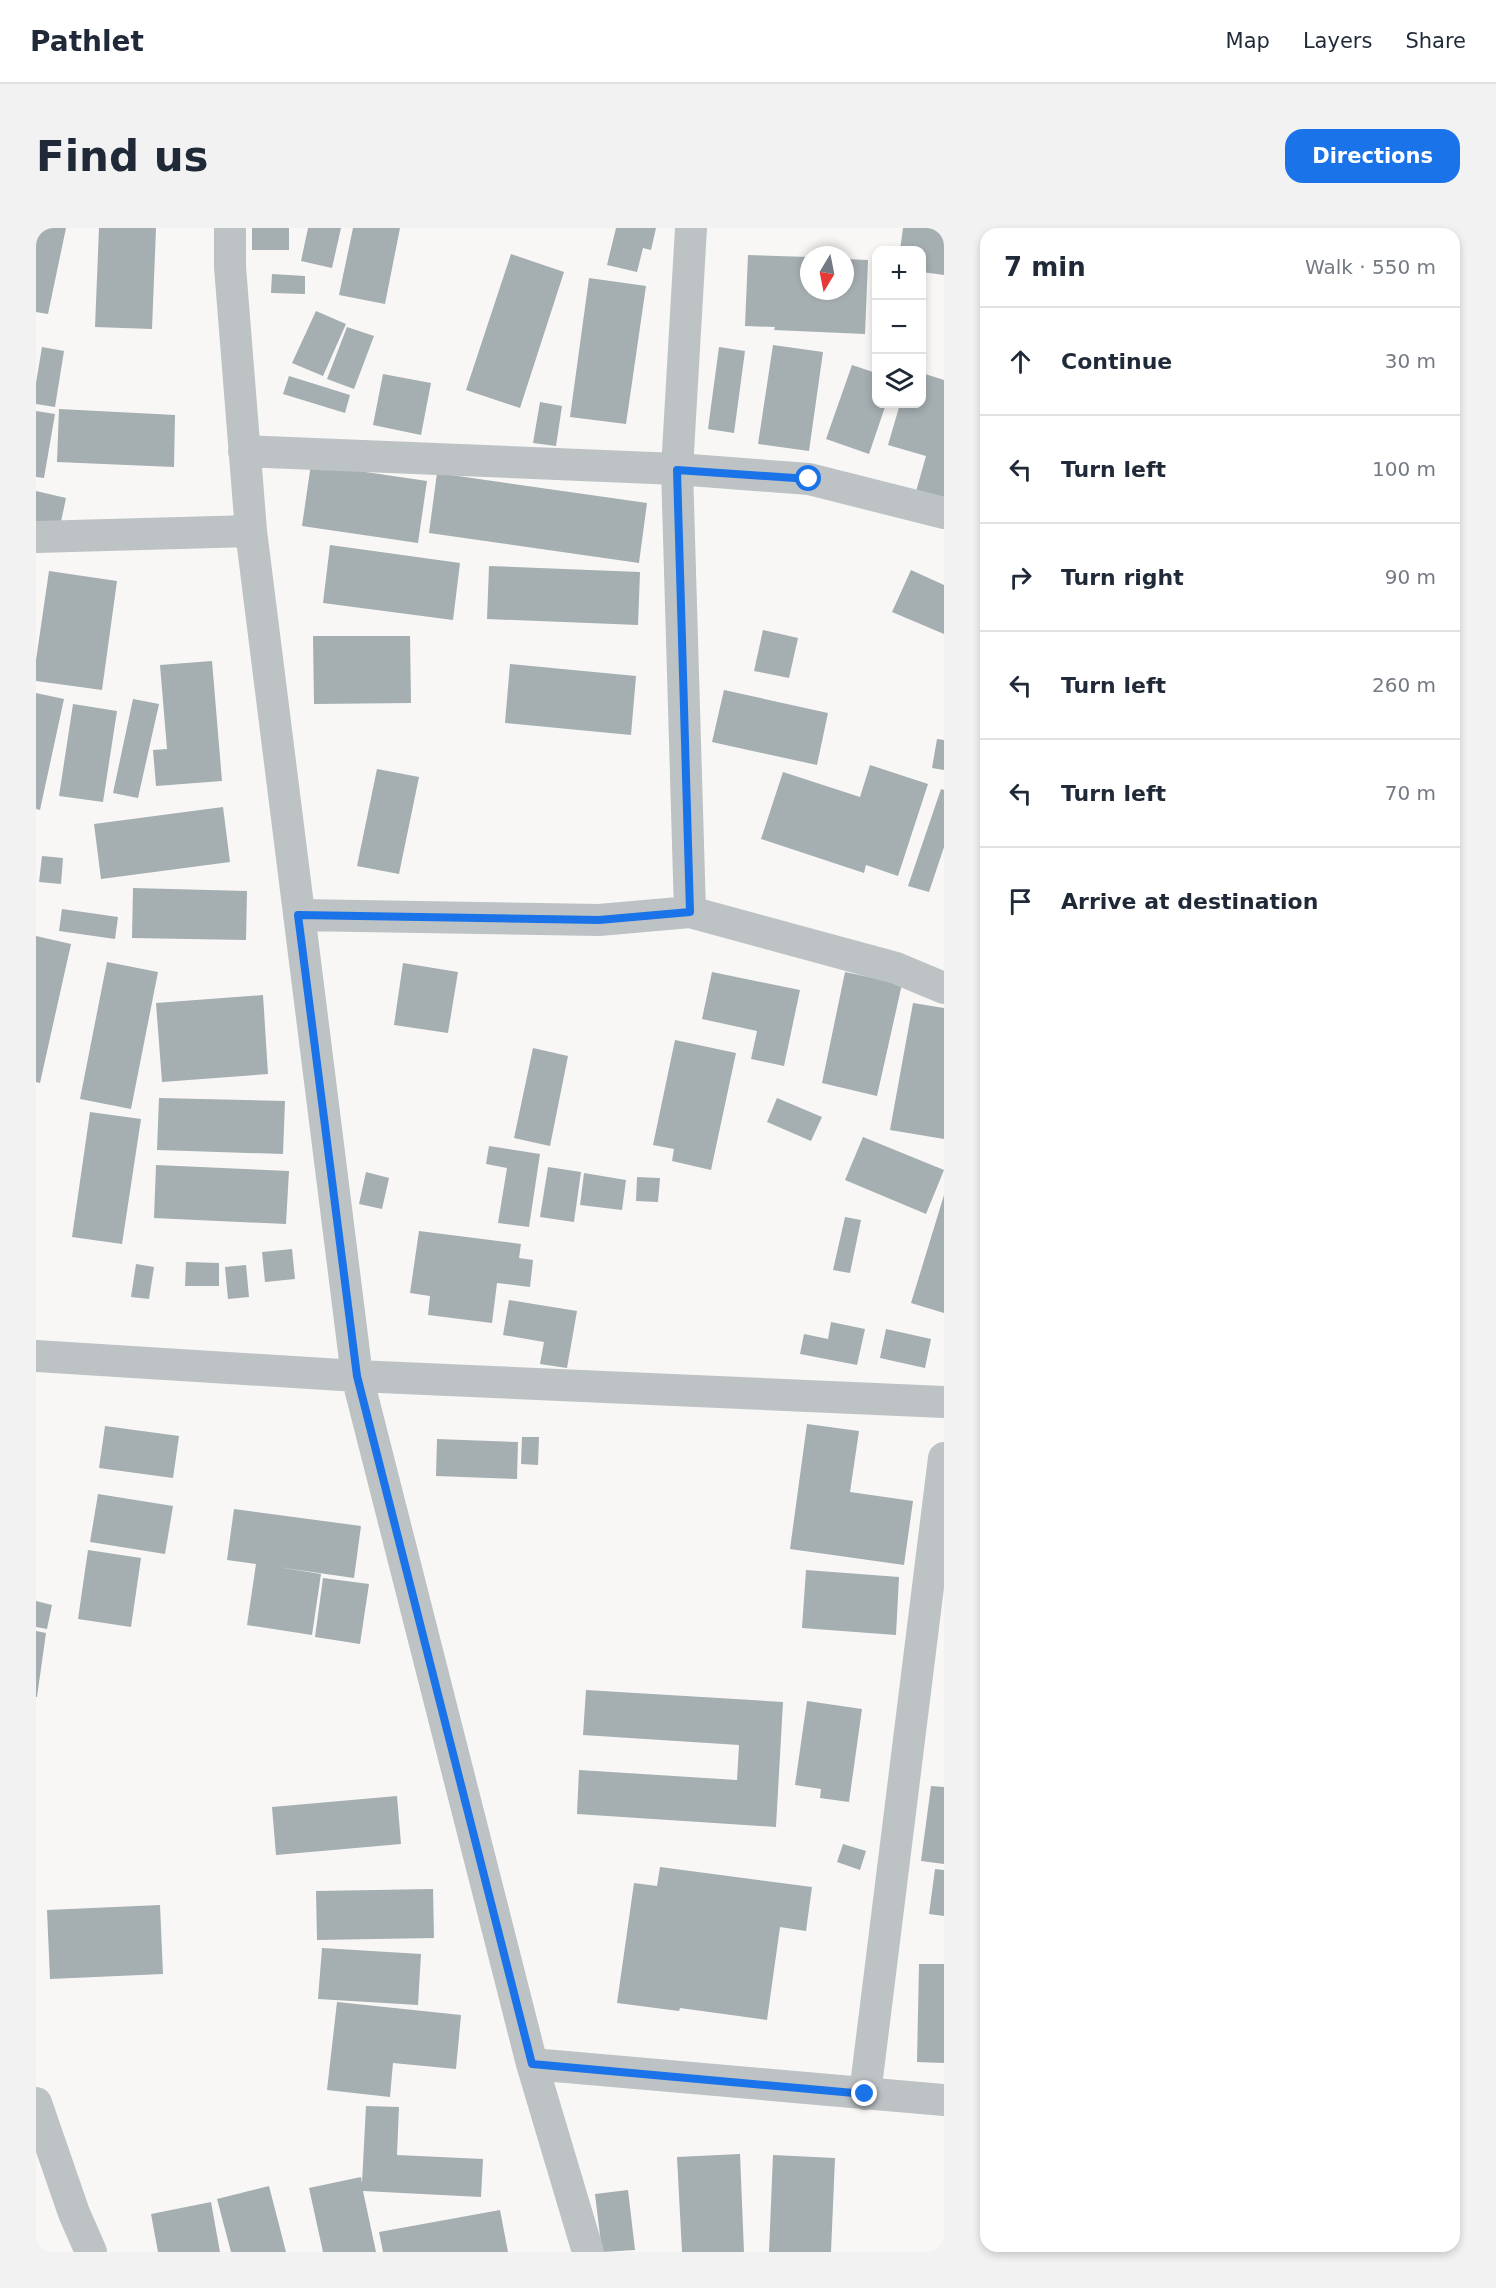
<!DOCTYPE html>
<html lang="en">
<head>
<meta charset="utf-8">
<style>
  body { margin:0; font-family:"DejaVu Sans",sans-serif; background:#f2f2f3; color:#1f2937 }
  .controls { position:absolute; right:18px; top:18px; display:grid; overflow:hidden; border-radius:12px; box-shadow:0 3px 9px #0003 }
  .controls button { width:54px; height:54px; display:grid; place-items:center; padding:0; border:0; border-bottom:2px solid #e0e1e3; background:#fff; color:#1f2937; font:30px sans-serif }
  .compass { position:absolute; left:764px; top:18px; width:54px; height:54px; border-radius:50%; background:#fff; box-shadow:0 3px 9px #0003; rotate:190deg }
  .stop { position:absolute; width:18px; height:18px; margin:-14px; border:4px solid #1a73e8; border-radius:50%; background:#fff }
  .stop.end { background:#1a73e8; border-color:#fff; box-shadow:0 2px 6px #0008 }
  .list { margin:0; padding:0; list-style:none }
  h2 { display:flex; justify-content:space-between; align-items:center; height:78px; margin:0; padding:0 24px; font-size:26px }
  h2 small { font-size:20px; font-weight:400; color:#747a83 }
  .list li { display:grid; grid-template-columns:39px 1fr auto; gap:18px; align-items:center; box-sizing:border-box; height:108px; padding:0 24px; border-top:2px solid #e0e1e3 }
  .list b { display:block; font-size:22px; white-space:nowrap }
  .list em { font-size:20px; font-style:normal; color:#747a83 }
  .icon { flex:none; width:33px; height:33px; fill:none; stroke:currentColor; stroke-width:2; stroke-linecap:round; stroke-linejoin:round }
  .map { position:relative; flex:none; width:908px; height:2024px; overflow:hidden; border-radius:18px }
  header { display:flex; align-items:center; gap:36px; box-sizing:border-box; height:84px; padding:0 30px; background:#fff; border-bottom:2px solid #e0e1e3 }
  header strong { font-size:28px }
  nav { display:flex; gap:33px; margin-inline-start:auto; font-size:21px }
  .intro { display:flex; align-items:center; justify-content:space-between; box-sizing:border-box; height:144px; padding:0 36px }
  h1 { margin:0; font-size:42px }
  .button { padding:15px 27px; border-radius:18px; background:#1a73e8; color:#fff; font-size:21px; font-weight:700 }
  main { display:flex; gap:36px; padding:0 36px }
  aside { flex:1; background:#fff; border-radius:18px; box-shadow:0 3px 9px #0003 }
  .map>svg:first-child { display:block }
</style>
</head>
<body>
<header>
<strong>Pathlet</strong>
<nav><a>Map</a><a>Layers</a><a>Share</a></nav>
</header>
<div class="intro"><h1>Find us</h1><a class="button">Directions</a></div>
<main>
<div class="map">
<svg width="908" height="2024" viewBox="0 0 908 2024">
  <rect width="100%" height="100%" fill="#f8f7f5"/>
  <path fill="#a5aeb1" d="M 0,0 L 30,0 L 12,86 L 0,84 Z
    M 63,0 L 120,0 L 116,101 L 59,99 Z
    M 216,0 L 253,0 L 253,22 L 216,22 Z
    M 272,0 L 305,0 L 296,40 L 265,33 Z
    M 317,0 L 364,0 L 349,76 L 303,67 Z
    M 580,0 L 620,0 L 615,22 L 607,20 L 601,44 L 571,37 Z
    M 867,0 L 908,0 L 908,47 L 886,44 L 886,22 L 864,22 Z
    M 475,26 L 528,44 L 484,180 L 430,162 Z
    M 712,27 L 773,29 L 773,63 L 809,63 L 809,31 L 832,32 L 829,106 L 738,102 L 739,99 L 709,98 Z
    M 236,46 L 269,48 L 269,66 L 235,65 Z
    M 553,50 L 610,58 L 590,196 L 534,189 Z
    M 280,83 L 310,96 L 287,148 L 256,135 Z
    M 311,99 L 338,108 L 318,161 L 291,151 Z
    M 737,117 L 787,124 L 773,223 L 722,216 Z
    M 6,119 L 28,123 L 19,179 L 0,176 L 0,155 Z
    M 683,119 L 709,123 L 698,205 L 672,201 Z
    M 816,137 L 840,145 L 840,176 L 850,176 L 833,226 L 790,211 Z
    M 886,145 L 908,152 L 908,275 L 879,267 L 890,228 L 852,217 L 864,176 L 886,176 Z
    M 347,146 L 395,155 L 385,207 L 337,197 Z
    M 253,148 L 314,167 L 309,185 L 247,166 Z
    M 504,174 L 526,178 L 520,218 L 497,215 Z
    M 23,181 L 139,187 L 138,239 L 21,234 Z
    M 0,183 L 19,186 L 8,250 L 0,249 Z
    M 275,236 L 391,253 L 382,315 L 266,298 Z
    M 401,245 L 611,275 L 603,335 L 393,305 Z
    M 0,263 L 30,270 L 23,303 L 0,298 Z
    M 294,317 L 424,335 L 417,392 L 287,375 Z
    M 453,338 L 604,344 L 602,397 L 451,391 Z
    M 875,342 L 908,357 L 908,406 L 856,384 Z
    M 13,343 L 81,353 L 66,462 L 0,453 L 0,432 Z
    M 727,402 L 762,410 L 753,450 L 718,443 Z
    M 277,408 L 374,408 L 375,475 L 278,476 Z
    M 176,433 L 186,553 L 120,558 L 117,522 L 131,521 L 124,437 Z
    M 474,436 L 600,448 L 595,507 L 469,495 Z
    M 688,462 L 792,485 L 781,537 L 676,514 Z
    M 0,465 L 28,471 L 4,582 L 0,581 Z
    M 97,471 L 123,476 L 102,570 L 77,565 Z
    M 37,476 L 81,483 L 67,574 L 23,568 Z
    M 901,511 L 908,512 L 908,542 L 896,540 Z
    M 834,537 L 892,556 L 862,648 L 830,637 L 828,645 L 725,611 L 747,544 L 824,569 Z
    M 341,541 L 383,549 L 363,646 L 321,638 Z
    M 905,561 L 908,562 L 908,619 L 893,664 L 872,658 Z
    M 187,579 L 194,634 L 65,651 L 58,596 Z
    M 6,628 L 27,630 L 25,656 L 3,654 Z
    M 97,660 L 211,663 L 210,712 L 96,710 Z
    M 26,681 L 82,689 L 79,711 L 23,703 Z
    M 0,708 L 35,716 L 4,855 L 0,854 Z
    M 71,734 L 122,744 L 95,881 L 44,871 Z
    M 367,735 L 422,744 L 412,805 L 358,797 Z
    M 676,744 L 764,762 L 748,838 L 715,831 L 721,803 L 666,791 Z
    M 809,744 L 866,756 L 841,868 L 786,855 Z
    M 227,767 L 232,846 L 126,854 L 120,775 Z
    M 877,775 L 908,780 L 908,911 L 854,902 Z
    M 639,812 L 700,825 L 675,942 L 636,933 L 638,921 L 617,917 Z
    M 497,820 L 532,828 L 514,918 L 478,910 Z
    M 123,870 L 249,873 L 247,926 L 121,922 Z
    M 741,870 L 786,889 L 775,913 L 731,894 Z
    M 54,884 L 105,891 L 86,1016 L 36,1009 Z
    M 827,909 L 908,942 L 890,986 L 809,952 Z
    M 453,918 L 504,926 L 493,999 L 462,995 L 471,940 L 450,936 Z
    M 120,937 L 253,943 L 250,996 L 118,990 Z
    M 512,939 L 545,944 L 538,994 L 504,989 Z
    M 330,944 L 353,950 L 346,981 L 323,976 Z
    M 548,945 L 590,952 L 586,982 L 544,977 Z
    M 601,949 L 624,950 L 622,974 L 600,973 Z
    M 908,967 L 908,1085 L 875,1075 Z
    M 809,989 L 825,992 L 814,1045 L 797,1042 Z
    M 383,1003 L 485,1016 L 483,1030 L 497,1032 L 494,1059 L 461,1055 L 456,1095 L 392,1087 L 394,1068 L 374,1065 Z
    M 256,1021 L 259,1051 L 229,1054 L 226,1024 Z
    M 150,1034 L 183,1035 L 183,1058 L 149,1058 Z
    M 100,1036 L 118,1039 L 113,1071 L 95,1069 Z
    M 210,1037 L 213,1069 L 192,1071 L 189,1039 Z
    M 473,1072 L 541,1083 L 531,1140 L 504,1136 L 508,1114 L 467,1107 Z
    M 795,1094 L 829,1101 L 821,1137 L 764,1126 L 768,1106 L 792,1111 Z
    M 850,1101 L 895,1111 L 889,1140 L 844,1130 Z
    M 771,1196 L 823,1203 L 814,1264 L 877,1273 L 868,1337 L 754,1321 Z
    M 69,1198 L 143,1208 L 137,1250 L 63,1240 Z
    M 486,1209 L 503,1209 L 502,1237 L 485,1236 Z
    M 401,1211 L 482,1214 L 481,1251 L 400,1248 Z
    M 62,1266 L 137,1278 L 129,1326 L 54,1314 Z
    M 198,1281 L 325,1298 L 318,1350 L 241,1339 L 285,1346 L 276,1407 L 211,1397 L 220,1336 L 191,1332 Z
    M 52,1322 L 105,1330 L 95,1399 L 42,1391 Z
    M 770,1342 L 863,1349 L 860,1407 L 766,1400 Z
    M 287,1350 L 333,1356 L 324,1416 L 279,1409 Z
    M 0,1373 L 16,1377 L 11,1401 L 0,1399 Z
    M 0,1403 L 10,1405 L 1,1469 L 0,1469 Z
    M 550,1462 L 747,1474 L 740,1599 L 541,1586 L 543,1542 L 701,1552 L 703,1517 L 547,1507 Z
    M 771,1473 L 826,1481 L 813,1574 L 784,1570 L 785,1561 L 759,1557 Z
    M 895,1558 L 908,1559 L 908,1636 L 885,1633 Z
    M 361,1568 L 365,1616 L 240,1627 L 236,1579 Z
    M 807,1616 L 830,1623 L 824,1642 L 801,1634 Z
    M 624,1639 L 776,1659 L 770,1703 L 744,1699 L 731,1792 L 644,1780 L 643,1783 L 581,1775 L 598,1655 L 621,1658 Z
    M 899,1641 L 908,1642 L 908,1688 L 893,1686 Z
    M 397,1661 L 398,1710 L 281,1712 L 280,1663 Z
    M 124,1677 L 127,1746 L 14,1751 L 11,1682 Z
    M 286,1720 L 385,1726 L 382,1777 L 282,1771 Z
    M 883,1736 L 908,1736 L 908,1835 L 881,1834 Z
    M 301,1774 L 425,1787 L 420,1841 L 357,1835 L 354,1869 L 291,1862 Z
    M 330,1878 L 363,1879 L 361,1927 L 447,1931 L 445,1969 L 327,1963 L 340,2024 L 287,2024 L 273,1960 L 325,1949 L 326,1955 Z
    M 704,1926 L 708,2024 L 646,2024 L 641,1929 Z
    M 737,1927 L 799,1930 L 795,2024 L 733,2024 Z
    M 233,1958 L 250,2024 L 195,2024 L 181,1971 Z
    M 592,1962 L 599,2022 L 566,2024 L 559,1966 Z
    M 175,1974 L 184,2024 L 122,2024 L 115,1986 Z
    M 464,1982 L 472,2024 L 347,2024 L 343,2004 Z"/>
  <g fill="none" stroke-linecap="round" stroke-linejoin="round">
    <path stroke="#bdc2c4" stroke-width="32" d="M 194,0 L 194,39 L 215,303 L 321,1148 L 908,1174
      M 208,223 L 641,241 L 773,251 L 908,285
      M 0,309 L 215,303
      M 654,684 L 641,241 L 655,0
      M 263,687 L 563,692 L 654,684 L 860,740 L 908,760
      M 0,1128 L 321,1148 L 496,1836
      M 829,1866 L 908,1230
      M 0,1875 L 38,1985 L 55,2024
      M 552,2024 L 496,1836 L 908,1872"/>
  </g>
  <g fill="none" stroke-linecap="round" stroke-linejoin="round">
    <path stroke="#1a73e8" stroke-width="8" d="M 773,251 L 641,242 L 654,684 L 563,692 L 262,687 L 321,1148 L 496,1836 L 829,1866"/>
  </g>
</svg>
<div class="controls">
<button>+</button>
<button>−</button>
<button><svg class="icon" aria-label="layers" viewBox="0 0 24 24"><path d="M12 4l9 5-9 5-9-5zM3 14l9 5 9-5"/></svg></button>
</div>
<svg class="compass" viewBox="-18 -18 36 36"><path d="M0-13l5 13h-10z" fill="#e53935"/><path d="M0 13l5-13h-10z" fill="#747a83"/></svg>
<div class="stop" style="left:773px;top:251px"></div>
<div class="stop end" style="left:829px;top:1866px"></div>
</div>
<aside>
<h2>7 min<small>Walk · 550 m</small></h2>
<ul class="list">
<li><svg class="icon" aria-label="ahead" viewBox="0 0 24 24"><path d="M12 20V5M6 11l6-6 6 6"/></svg><div><b>Continue</b></div><em>30 m</em></li>
<li><svg class="icon" aria-label="left" viewBox="0 0 24 24"><path d="M17 20v-9H6M10 6l-5 5 5 5"/></svg><div><b>Turn left</b></div><em>100 m</em></li>
<li><svg class="icon" aria-label="right" viewBox="0 0 24 24"><path d="M7 20v-9h11M14 6l5 5-5 5"/></svg><div><b>Turn right</b></div><em>90 m</em></li>
<li><svg class="icon" aria-label="left" viewBox="0 0 24 24"><path d="M17 20v-9H6M10 6l-5 5 5 5"/></svg><div><b>Turn left</b></div><em>260 m</em></li>
<li><svg class="icon" aria-label="left" viewBox="0 0 24 24"><path d="M17 20v-9H6M10 6l-5 5 5 5"/></svg><div><b>Turn left</b></div><em>70 m</em></li>
<li><svg class="icon" aria-label="arrive" viewBox="0 0 24 24"><path d="M6 21V4h12l-3 4 3 4H6"/></svg><div><b>Arrive at destination</b></div></li>
</ul>
</aside>
</main>
</body>
</html>
